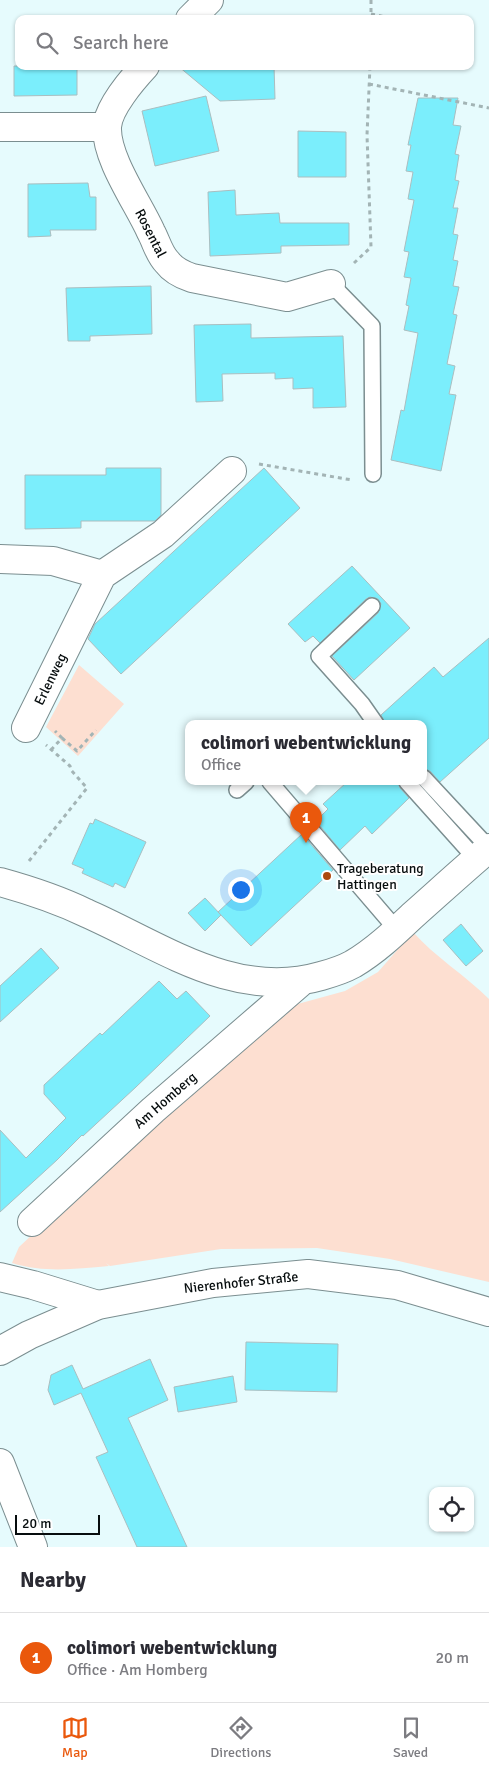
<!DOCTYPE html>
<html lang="en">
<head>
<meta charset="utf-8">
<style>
  body { margin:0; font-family:Signika,sans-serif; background:#f2f2f3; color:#2b2b33 }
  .controls { position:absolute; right:15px; bottom:15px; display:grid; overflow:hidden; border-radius:10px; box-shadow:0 1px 4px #0004 }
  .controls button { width:45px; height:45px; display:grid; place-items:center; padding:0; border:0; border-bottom:1px solid #e1e1e2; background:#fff; color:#2b2b33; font:25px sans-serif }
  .scale { position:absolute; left:15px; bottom:12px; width:85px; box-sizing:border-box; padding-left:5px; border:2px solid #070d0e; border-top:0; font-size:14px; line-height:18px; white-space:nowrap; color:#070d0e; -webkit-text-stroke:4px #fff; paint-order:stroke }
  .you { position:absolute; left:240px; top:889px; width:18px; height:18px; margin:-12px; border:4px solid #fff; border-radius:50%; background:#1a73e8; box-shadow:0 0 0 8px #1a73e833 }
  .badge { display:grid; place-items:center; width:32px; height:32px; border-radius:50%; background:#ea580c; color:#fff; font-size:16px; font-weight:700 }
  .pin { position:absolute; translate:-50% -41px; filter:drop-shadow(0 1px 2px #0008) }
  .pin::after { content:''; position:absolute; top:26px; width:18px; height:15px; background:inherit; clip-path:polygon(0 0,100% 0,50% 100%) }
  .popup { position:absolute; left:185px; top:720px; width:242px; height:65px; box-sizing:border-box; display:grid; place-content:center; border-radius:10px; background:#fff; filter:drop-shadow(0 1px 4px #0005); font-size:16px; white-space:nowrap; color:#7c7c81 }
  .popup b { font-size:19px; color:#2b2b33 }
  .popup::after { content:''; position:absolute; left:50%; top:100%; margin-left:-10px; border:10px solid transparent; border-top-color:#fff }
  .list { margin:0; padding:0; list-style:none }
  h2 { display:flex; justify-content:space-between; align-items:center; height:65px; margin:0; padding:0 20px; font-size:21px }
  h2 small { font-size:16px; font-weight:400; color:#7c7c81 }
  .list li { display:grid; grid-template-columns:32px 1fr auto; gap:15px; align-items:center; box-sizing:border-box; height:90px; padding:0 20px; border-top:1px solid #e1e1e2 }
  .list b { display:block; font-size:19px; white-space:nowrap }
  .list p { margin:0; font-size:16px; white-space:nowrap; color:#7c7c81 }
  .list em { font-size:16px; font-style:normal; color:#7c7c81 }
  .icon { flex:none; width:28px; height:28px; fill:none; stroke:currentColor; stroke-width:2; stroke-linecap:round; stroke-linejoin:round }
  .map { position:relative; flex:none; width:489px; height:1547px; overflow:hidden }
  .search { position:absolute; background:#fff; box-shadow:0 1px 4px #0004; left:15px; right:15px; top:15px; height:55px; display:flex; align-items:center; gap:12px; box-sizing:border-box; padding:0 18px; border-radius:10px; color:#7c7c81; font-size:19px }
  .sheet { height:155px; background:#fff }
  nav { display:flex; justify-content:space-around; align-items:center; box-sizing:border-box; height:70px; border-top:1px solid #e1e1e2; background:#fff; font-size:14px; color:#7c7c81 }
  nav a { display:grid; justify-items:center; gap:2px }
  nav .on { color:#ea580c }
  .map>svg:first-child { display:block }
</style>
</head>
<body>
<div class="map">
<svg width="489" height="1547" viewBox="0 0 489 1547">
  <rect width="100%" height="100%" fill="#e6fbfd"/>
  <path fill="#fddfd1" d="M 79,665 L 124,704 L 78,756 L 46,727 Z
    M 413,932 C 435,957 465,975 489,999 L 489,1282 L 390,1259 L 317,1248 L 221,1249 L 110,1266 L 106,1263 L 109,1266 C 74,1269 45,1273 12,1263 L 19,1247 L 264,1019 L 294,1005 L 345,991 L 378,972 Z"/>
  <path fill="#7beefc" stroke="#aabec0" d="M 14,66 L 77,66 L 77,95 L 14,96 Z
    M 178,66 L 274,66 L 275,99 L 220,101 Z
    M 206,96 L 219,151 L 155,166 L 142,111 Z
    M 418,98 L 458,98 L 453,125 L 461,126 L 455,154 L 459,155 L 455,180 L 459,181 L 453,208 L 458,208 L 453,234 L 458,235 L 453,260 L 458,261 L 453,286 L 459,287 L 453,314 L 457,315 L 447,364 L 455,366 L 449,394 L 456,395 L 441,471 L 391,460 L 401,410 L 404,411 L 418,333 L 404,330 L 409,306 L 406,305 L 411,278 L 404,277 L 409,252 L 404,251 L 414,200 L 408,199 L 413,172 L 406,171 L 411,145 L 408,145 Z
    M 298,131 L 346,132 L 346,177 L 298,177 Z
    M 88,183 L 90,197 L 96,197 L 96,230 L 50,230 L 51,236 L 28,237 L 28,184 Z
    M 235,190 L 236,215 L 279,213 L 280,223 L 349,223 L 349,245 L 281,246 L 281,253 L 210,256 L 208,192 Z
    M 151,286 L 152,334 L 90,336 L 90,341 L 68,341 L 66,288 Z
    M 251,324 L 251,338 L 343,336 L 346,407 L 313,408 L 313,388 L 293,389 L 293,378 L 275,379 L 275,373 L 222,374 L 223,401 L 196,402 L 194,325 Z
    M 106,468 L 161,468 L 161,515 L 155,521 L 81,521 L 81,528 L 25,529 L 25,475 L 106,475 Z
    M 264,468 L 300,508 L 121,674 L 88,639 L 95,624 Z
    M 352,566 L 410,628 L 354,680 L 332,656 L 378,613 L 381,604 L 378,599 L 370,597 L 366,599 L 320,643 L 313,636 L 305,642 L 288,624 Z
    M 489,638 L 489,738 L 440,782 L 430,771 L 424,769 L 424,724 L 385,724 L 381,715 L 434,667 L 443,677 Z
    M 347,782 L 398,782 L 400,788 L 409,798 L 372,834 L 365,826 L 340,850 L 316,821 L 328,809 L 323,804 Z
    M 95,819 L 146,842 L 125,888 L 115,883 L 113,887 L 82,873 L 84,869 L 72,864 L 90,823 L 93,824 Z
    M 302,834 L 333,870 L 251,946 L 218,912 Z
    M 205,898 L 221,915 L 205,931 L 188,913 Z
    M 461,924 L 483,951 L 466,966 L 443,940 Z
    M 41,948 L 59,968 L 0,1022 L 0,986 Z
    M 159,981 L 177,999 L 186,991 L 210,1016 L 136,1087 L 83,1136 L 82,1135 L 57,1160 L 0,1212 L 0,1130 L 26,1158 L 66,1118 L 44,1094 L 44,1085 L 100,1033 L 102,1035 Z
    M 246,1342 L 338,1344 L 337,1392 L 245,1390 Z
    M 150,1359 L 168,1400 L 128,1418 L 187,1547 L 137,1547 L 96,1457 L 108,1452 L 81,1393 L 54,1405 L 48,1390 L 51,1375 L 72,1365 L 83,1389 Z
    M 233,1376 L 237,1402 L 178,1412 L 174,1387 Z"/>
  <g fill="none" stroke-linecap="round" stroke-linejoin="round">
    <g stroke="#7b8e90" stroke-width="18">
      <path id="service" d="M 331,284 L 372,326 L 373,474
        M 372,606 L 319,656 L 362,704 L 376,724
        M 424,778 L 489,848
        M 270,782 L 397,930
        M 407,782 L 476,859
        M 237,790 L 246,782"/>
    </g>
    <g stroke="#7b8e90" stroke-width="30">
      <path id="minor" d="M 190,19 L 209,0
        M 145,66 C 132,80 108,108 107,127 C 106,159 138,203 151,232 C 156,241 159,254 167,262 C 173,270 183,275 192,278 L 287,297 L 331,284
        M 0,127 L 107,127
        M 0,559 L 53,561 L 102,575 L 163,534 L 232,471
        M 26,728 L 102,575
        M 0,882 C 29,890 59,900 86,913 C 161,946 235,1001 321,976 C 332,973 344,969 353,964 C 375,951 394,933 412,916 C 438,893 463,870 489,848
        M 32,1222 L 153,1110 L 301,982
        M 0,1277 L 33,1285 L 98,1305"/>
    </g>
    <g stroke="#7b8e90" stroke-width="30">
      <path id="secondary" d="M 0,1351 L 29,1335 L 98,1305 L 213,1283 L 308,1274 L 397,1285 L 489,1312
        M 0,1463 L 33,1547"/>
    </g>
    <path stroke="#a3b4b5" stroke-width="3" stroke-dasharray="4 4" stroke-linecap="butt" d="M 371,0 L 371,19
      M 371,14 L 396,19
      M 369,84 L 489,108
      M 354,263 L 371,247 L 367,135 L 370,66
      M 259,464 L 352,480
      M 62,738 L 77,751 L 96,730
      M 51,750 L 62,738 L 55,731
      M 29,861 L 87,788 L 71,770 L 70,766 L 46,745"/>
    <use href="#service" stroke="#fff" stroke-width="15"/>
    <use href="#minor" stroke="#fff" stroke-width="28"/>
    <use href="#secondary" stroke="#fff" stroke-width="28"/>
  </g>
  <circle fill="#ac4a0d" stroke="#fff" stroke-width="2" cx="327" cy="876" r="5"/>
  <g text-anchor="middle" stroke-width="4" stroke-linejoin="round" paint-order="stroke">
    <g font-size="14" fill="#070d0e" stroke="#fff">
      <text transform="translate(151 233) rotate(63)" y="5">Rosental</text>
      <text transform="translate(50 679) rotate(-64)" y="5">Erlenweg</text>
      <text transform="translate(165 1100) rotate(-41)" y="5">Am Homberg</text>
      <text transform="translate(241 1282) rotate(-6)" y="5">Nierenhofer Straße</text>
    </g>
    <g font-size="14" fill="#070d0e" stroke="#fff" text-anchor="start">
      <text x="337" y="873">Trageberatung<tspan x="337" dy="16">Hattingen</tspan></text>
    </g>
  </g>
</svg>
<div class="controls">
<button><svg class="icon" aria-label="locate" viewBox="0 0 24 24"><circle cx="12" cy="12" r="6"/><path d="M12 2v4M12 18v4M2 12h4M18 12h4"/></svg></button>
</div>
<div class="scale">20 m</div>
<div class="you"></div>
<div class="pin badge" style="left:306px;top:843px">1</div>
<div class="popup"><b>colimori webentwicklung</b>Office</div>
<div class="search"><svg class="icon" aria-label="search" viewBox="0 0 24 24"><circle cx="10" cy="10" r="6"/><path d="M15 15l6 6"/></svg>Search here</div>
</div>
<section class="sheet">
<h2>Nearby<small></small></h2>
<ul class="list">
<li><span class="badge">1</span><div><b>colimori webentwicklung</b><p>Office · Am Homberg</p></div><em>20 m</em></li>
</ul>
</section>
<nav>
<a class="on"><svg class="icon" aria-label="map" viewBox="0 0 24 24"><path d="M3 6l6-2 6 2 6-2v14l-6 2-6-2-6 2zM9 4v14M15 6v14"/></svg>Map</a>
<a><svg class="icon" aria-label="directions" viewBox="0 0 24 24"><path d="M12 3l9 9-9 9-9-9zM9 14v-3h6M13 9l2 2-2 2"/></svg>Directions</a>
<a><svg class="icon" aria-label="saved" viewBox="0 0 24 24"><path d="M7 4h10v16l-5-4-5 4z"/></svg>Saved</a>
</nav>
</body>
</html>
